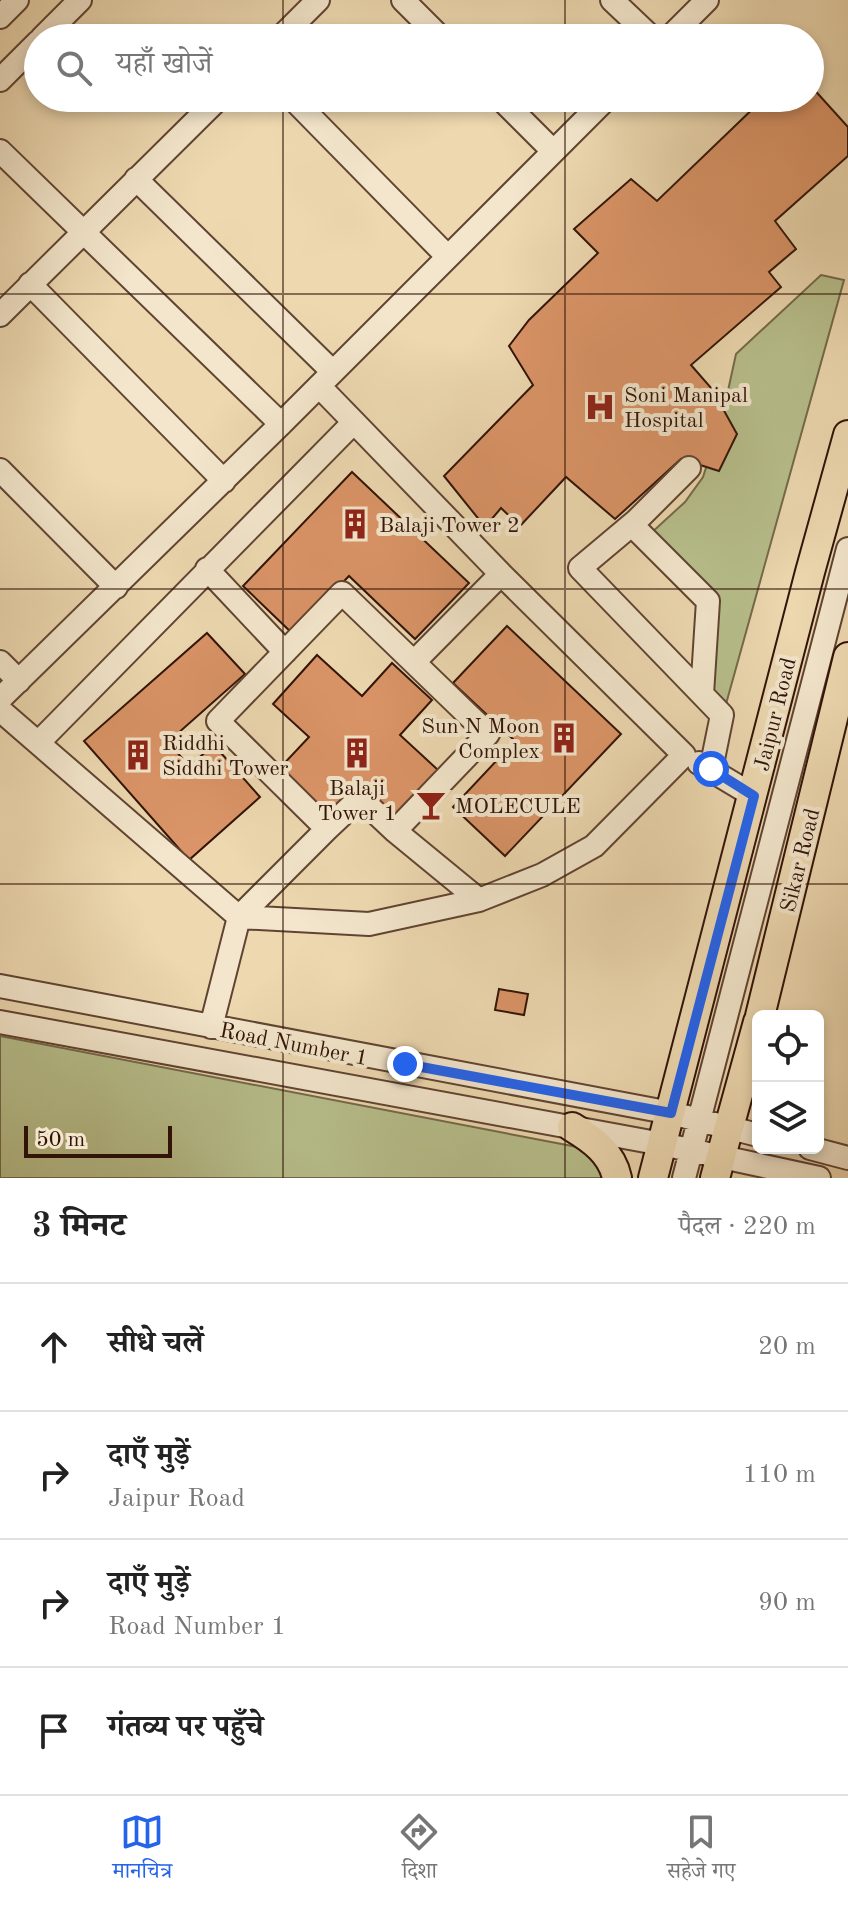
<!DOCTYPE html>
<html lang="hi">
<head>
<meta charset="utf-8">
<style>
  body { margin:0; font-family:"Old Standard TT","Noto Serif Devanagari",serif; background:#f2f2f2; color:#222 }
  .controls { position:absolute; right:24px; bottom:24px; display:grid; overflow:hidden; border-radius:12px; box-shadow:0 4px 12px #0003 }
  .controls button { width:72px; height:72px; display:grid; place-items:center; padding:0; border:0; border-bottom:2px solid #e0e0e0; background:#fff; color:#222; font:40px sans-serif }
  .scale { position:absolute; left:24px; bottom:20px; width:148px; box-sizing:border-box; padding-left:8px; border:4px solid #311308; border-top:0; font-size:22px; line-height:28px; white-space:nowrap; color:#311308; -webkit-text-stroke:6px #f3e6cc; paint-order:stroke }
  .stop { position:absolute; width:24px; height:24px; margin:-18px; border:6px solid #2563eb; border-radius:50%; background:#fff }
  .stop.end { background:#2563eb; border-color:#fff; box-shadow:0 2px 8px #0008 }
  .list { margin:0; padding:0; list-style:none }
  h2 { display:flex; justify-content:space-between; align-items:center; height:104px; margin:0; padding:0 32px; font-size:34px }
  h2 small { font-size:26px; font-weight:400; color:#767676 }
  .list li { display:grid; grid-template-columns:52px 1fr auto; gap:24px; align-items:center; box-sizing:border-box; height:128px; padding:0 32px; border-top:2px solid #e0e0e0 }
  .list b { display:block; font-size:30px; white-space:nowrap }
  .list p { margin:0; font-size:26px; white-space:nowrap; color:#767676 }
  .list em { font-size:26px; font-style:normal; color:#767676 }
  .icon { flex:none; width:44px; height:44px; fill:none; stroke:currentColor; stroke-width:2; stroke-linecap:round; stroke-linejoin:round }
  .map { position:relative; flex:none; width:848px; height:1178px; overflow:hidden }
  .search { position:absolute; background:#fff; box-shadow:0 4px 12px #0003; left:24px; right:24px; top:24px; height:88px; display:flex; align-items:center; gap:20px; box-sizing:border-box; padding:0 28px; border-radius:44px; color:#767676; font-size:30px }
  .sheet { height:616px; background:#fff }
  nav { display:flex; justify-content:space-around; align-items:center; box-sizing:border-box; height:112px; border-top:2px solid #e0e0e0; background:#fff; font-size:22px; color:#767676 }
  nav a { display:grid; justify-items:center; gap:4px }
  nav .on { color:#2563eb }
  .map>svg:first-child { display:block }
</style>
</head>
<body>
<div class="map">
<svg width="848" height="1178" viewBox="0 0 848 1178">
  <rect width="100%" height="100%" fill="#edd8b0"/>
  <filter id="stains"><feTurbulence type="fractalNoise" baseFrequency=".0025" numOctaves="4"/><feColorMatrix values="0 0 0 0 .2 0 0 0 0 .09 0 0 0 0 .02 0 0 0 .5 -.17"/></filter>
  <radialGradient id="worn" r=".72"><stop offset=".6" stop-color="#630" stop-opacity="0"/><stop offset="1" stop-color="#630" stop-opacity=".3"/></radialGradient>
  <path fill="#b7bf8c" stroke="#74694a" stroke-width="2" d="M 821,275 L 844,280 L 726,704 L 713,693 L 714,597 L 650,534 L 685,502 L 703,477 L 722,418 L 736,354 Z
    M 0,1036 L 598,1151 L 612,1178 L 0,1178 Z"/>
  <path fill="#da9467" stroke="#311308" stroke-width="2" d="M 810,85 L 848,127 L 848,156 L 775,221 L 796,249 L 769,272 L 781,287 L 691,365 L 712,389 L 737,434 L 719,471 L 681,459 L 615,519 L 566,477 L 520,526 L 501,508 L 485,527 L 444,476 L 533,385 L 509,346 L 529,320 L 598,253 L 574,229 L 631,179 L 657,201 L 764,98 L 810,98 Z
    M 352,472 L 469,583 L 415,639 L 349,576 L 293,634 L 243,586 Z
    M 507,626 L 621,734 L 505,856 L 453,807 L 515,741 L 453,683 Z
    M 207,633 L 245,674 L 168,742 L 189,766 L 214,745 L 260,797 L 189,860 L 84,741 Z
    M 317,655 L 362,696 L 392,663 L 432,700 L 400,735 L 438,770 L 390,822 L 355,790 L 330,817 L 278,770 L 309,737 L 273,704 Z
    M 499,989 L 528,994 L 524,1015 L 495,1010 Z"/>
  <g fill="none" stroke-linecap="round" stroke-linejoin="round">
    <g stroke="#604432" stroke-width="26">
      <path id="minor" d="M 403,0 L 441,38
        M 612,0 L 652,38
        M 0,17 L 17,0
        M 42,38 L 80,0
        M 280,38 L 318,0
        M 669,38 L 707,0
        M 0,80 L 38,42
        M 292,98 L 447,256
        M 500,98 L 553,151
        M 0,151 L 281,424
        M 136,179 L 333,372
        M 30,284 L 224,481
        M 0,315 L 219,98
        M 319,386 L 354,422
        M 689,468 L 636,521 L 580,568 L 722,715 L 711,769
        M 0,470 L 116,587
        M 632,525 L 708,601 L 702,694
        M 207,569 L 285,652
        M 0,662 L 19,681
        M 414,662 L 501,574
        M 0,699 L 281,424 L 607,98
        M 0,710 L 38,743
        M 699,763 L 754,796
        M 395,831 L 488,734 L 342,593 L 218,721 L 327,829 L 360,798 L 395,831 L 479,900
        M 239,917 L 327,829
        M 0,986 L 671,1113 L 758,1135
        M 0,1022 L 662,1144 L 819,1178
        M 211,1027 L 239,917 L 38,743 L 354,422 L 501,574 L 684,755 L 594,846 L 542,875 L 479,900 L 369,924 L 239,917
        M 810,1148 L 848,1158
        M 684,1178 L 848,549"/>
    </g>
    <g stroke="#311308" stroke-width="32">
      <path id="major" d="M 760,1016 L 848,657
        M 572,1127 C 592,1139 612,1153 617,1178
        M 653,1178 L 810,572 L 848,435
        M 715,1178 L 758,1022"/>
    </g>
    <use href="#minor" stroke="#f3e6cc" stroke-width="22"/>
    <use href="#major" stroke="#edd8b0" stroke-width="28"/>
  </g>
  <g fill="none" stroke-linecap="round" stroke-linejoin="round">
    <path stroke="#2563eb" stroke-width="10" d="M 405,1064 L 671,1113 L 754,796 L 711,769"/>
  </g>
  <path fill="none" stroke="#311308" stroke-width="2" stroke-opacity="0.55" d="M 283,0 L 283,38M 565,0 L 565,38M 283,98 L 283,1178M 565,98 L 565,1178M 0,294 L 848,294M 0,589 L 848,589M 0,884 L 848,884"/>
  <defs>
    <g id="hospital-bare" transform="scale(2.4)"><path d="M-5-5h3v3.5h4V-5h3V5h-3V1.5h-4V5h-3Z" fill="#8f2418" stroke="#f3e6cc" stroke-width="2.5" paint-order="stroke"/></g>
    <g id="building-bare" transform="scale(2.4)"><path d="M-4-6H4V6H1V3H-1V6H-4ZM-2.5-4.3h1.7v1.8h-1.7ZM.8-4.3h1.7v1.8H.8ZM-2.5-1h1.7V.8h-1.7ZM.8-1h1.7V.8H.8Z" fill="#8f2418" stroke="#f3e6cc" stroke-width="2.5" paint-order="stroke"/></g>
    <g id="bar-bare" transform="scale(2.4)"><path d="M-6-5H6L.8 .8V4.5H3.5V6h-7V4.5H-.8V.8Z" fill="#8f2418" stroke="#f3e6cc" stroke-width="2.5" paint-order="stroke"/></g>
  </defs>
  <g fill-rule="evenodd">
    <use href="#hospital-bare" x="600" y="407"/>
    <use href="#building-bare" x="355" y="524"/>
    <use href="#building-bare" x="564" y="738"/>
    <use href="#building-bare" x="357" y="753"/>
    <use href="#building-bare" x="138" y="755"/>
    <use href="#bar-bare" x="431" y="805"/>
  </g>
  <g text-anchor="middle" stroke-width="8" stroke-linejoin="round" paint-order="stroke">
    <g font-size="22" fill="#311308" stroke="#f3e6cc" text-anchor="start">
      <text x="624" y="402">Soni Manipal<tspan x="624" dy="25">Hospital</tspan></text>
      <text x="379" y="532">Balaji Tower 2</text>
      <text x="540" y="733" text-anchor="end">Sun N Moon<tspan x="540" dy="25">Complex</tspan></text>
      <text x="162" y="750">Riddhi<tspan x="162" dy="25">Siddhi Tower</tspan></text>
      <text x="357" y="795" text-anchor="middle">Balaji<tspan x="357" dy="25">Tower 1</tspan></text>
      <text x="455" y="813">MOLECULE</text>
    </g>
    <g font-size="22" fill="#311308" stroke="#f3e6cc">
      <text transform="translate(774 714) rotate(-76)" y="8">Jaipur Road</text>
      <text transform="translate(799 860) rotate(-76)" y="8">Sikar Road</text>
      <text transform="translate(294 1043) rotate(11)" y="8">Road Number 1</text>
    </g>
  </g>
  <rect width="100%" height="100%" filter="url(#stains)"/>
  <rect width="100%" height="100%" fill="url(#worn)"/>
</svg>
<div class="controls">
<button><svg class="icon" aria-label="locate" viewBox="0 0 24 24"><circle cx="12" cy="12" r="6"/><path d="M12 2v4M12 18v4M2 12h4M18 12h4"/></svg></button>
<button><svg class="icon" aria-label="layers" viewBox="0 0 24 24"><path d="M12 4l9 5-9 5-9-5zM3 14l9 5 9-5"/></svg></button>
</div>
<div class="scale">50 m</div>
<div class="stop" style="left:711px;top:769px"></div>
<div class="stop end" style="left:405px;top:1064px"></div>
<div class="search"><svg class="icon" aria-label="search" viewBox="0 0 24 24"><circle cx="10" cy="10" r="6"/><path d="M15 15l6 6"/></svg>यहाँ खोजें</div>
</div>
<section class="sheet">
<h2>3 मिनट<small>पैदल · 220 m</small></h2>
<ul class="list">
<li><svg class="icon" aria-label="ahead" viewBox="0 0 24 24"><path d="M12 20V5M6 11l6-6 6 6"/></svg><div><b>सीधे चलें</b></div><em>20 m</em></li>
<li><svg class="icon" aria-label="right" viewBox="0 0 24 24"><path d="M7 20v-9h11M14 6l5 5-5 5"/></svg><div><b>दाएँ मुड़ें</b><p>Jaipur Road</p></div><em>110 m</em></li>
<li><svg class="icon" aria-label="right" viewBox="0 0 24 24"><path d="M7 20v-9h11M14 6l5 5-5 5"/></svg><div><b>दाएँ मुड़ें</b><p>Road Number 1</p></div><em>90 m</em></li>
<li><svg class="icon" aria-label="arrive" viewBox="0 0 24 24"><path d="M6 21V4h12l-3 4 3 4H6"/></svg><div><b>गंतव्य पर पहुँचे</b></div></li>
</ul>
</section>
<nav>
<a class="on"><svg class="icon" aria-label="map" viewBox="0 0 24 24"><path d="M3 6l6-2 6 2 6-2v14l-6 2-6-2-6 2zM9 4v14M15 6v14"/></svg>मानचित्र</a>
<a><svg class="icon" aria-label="directions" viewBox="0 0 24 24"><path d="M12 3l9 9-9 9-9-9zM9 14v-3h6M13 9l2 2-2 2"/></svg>दिशा</a>
<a><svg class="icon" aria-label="saved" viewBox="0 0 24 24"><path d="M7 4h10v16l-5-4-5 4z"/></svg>सहेजे गए</a>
</nav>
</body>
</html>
